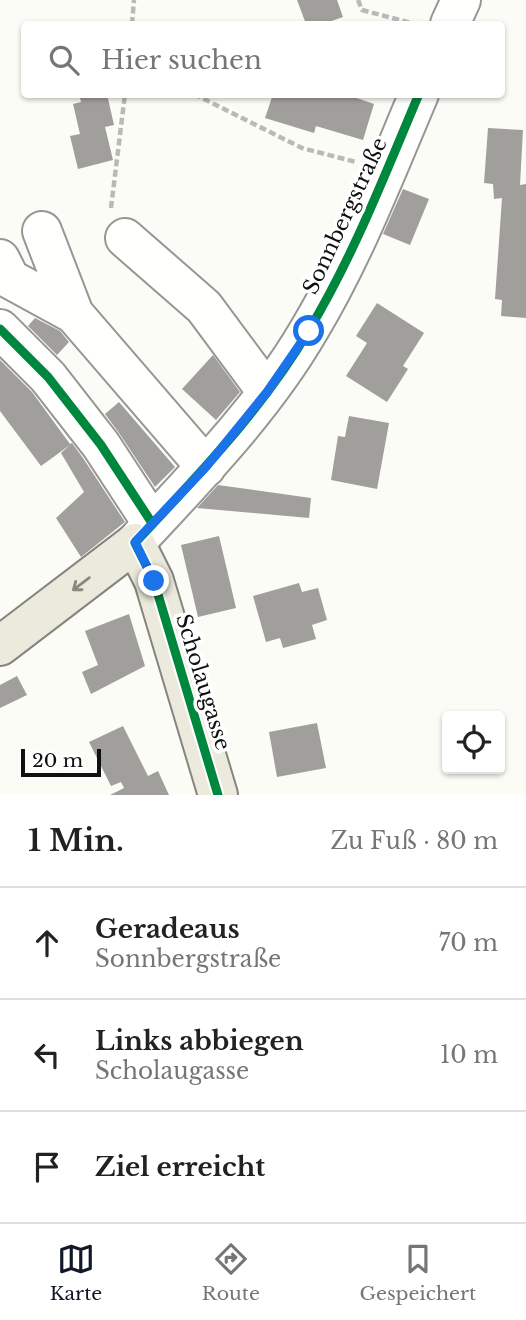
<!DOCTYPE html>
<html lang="de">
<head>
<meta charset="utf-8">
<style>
  body { margin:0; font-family:"Libre Baskerville",serif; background:#f6f6f6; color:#222 }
  .controls { position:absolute; right:21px; bottom:21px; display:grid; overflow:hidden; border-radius:7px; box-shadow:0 2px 5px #0004 }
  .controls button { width:63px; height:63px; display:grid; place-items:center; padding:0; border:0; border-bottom:2px solid #e0e0e0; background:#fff; color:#222; font:35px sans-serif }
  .scale { position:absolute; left:21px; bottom:18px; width:80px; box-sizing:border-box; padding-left:7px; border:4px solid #101010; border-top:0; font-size:19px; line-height:24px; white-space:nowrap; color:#101010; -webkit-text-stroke:5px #fff; paint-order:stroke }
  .stop { position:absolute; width:21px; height:21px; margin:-16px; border:5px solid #1a73e8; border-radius:50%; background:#fff }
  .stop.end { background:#1a73e8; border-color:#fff; box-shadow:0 2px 7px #0008 }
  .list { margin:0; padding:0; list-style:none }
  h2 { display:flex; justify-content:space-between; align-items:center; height:91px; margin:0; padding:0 28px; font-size:30px }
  h2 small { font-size:23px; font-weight:400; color:#767676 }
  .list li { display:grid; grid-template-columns:46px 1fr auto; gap:21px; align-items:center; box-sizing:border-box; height:112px; padding:0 28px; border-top:2px solid #e0e0e0 }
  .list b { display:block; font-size:26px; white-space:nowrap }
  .list p { margin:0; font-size:23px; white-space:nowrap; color:#767676 }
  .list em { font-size:23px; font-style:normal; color:#767676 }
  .icon { flex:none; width:38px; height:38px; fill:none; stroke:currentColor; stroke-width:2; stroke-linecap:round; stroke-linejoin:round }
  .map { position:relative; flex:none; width:526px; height:795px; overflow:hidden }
  .search { position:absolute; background:#fff; box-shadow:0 2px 5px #0004; left:21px; right:21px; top:21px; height:77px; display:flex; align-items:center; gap:18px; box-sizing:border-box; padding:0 24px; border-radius:7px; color:#767676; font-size:26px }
  .sheet { height:427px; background:#fff }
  nav { display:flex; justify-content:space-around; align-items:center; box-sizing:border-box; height:98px; border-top:2px solid #e0e0e0; background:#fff; font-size:19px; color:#767676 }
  nav a { display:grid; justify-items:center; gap:4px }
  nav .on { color:#111827 }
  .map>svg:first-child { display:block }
</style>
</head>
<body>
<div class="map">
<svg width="526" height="795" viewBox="0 0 526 795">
  <rect width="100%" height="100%" fill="#fcfcf6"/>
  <path fill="#a09f9b" d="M 297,0 L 337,0 L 343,17 L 323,24 L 306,24 Z
    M 79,94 L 107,94 L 114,125 L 105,127 L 113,160 L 78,169 L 70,136 L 80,134 L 73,104 L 81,102 Z
    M 273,94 L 345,94 L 374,104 L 363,140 L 316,126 L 314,133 L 265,118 Z
    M 488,128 L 523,130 L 520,185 L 526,184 L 526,318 L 501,316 L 502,300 L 495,299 L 502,198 L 494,199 L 493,184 L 484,183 Z
    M 403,189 L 429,199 L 410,245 L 383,234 Z
    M 377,303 L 424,333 L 403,366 L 408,369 L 387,402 L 346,376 L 367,343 L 356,336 Z
    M 35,318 L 60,331 L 69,342 L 57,355 L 28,326 Z
    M 213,355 L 240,392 L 216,420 L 182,389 Z
    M 0,360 L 32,392 L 70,444 L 72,443 L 83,458 L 125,522 L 81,557 L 56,518 L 84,492 L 61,453 L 70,445 L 41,466 L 0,411 Z
    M 119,402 L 175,467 L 155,487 L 119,433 L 105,414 Z
    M 349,416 L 389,423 L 377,489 L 331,480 L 338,436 L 345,437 Z
    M 218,485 L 311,498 L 309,518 L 197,508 Z
    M 219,536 L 236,608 L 198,617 L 181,545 Z
    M 299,583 L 302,592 L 318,588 L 327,620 L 312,625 L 316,639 L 283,648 L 280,638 L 266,642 L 253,596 Z
    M 129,614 L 145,666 L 91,694 L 82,672 L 98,665 L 85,631 Z
    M 17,676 L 27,695 L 0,708 L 0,685 Z
    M 317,723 L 326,768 L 277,777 L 269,732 Z
    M 123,726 L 148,776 L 158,771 L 169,795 L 110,795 L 124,788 L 121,782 L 111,786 L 89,742 Z"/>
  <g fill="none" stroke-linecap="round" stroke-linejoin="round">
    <g stroke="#969694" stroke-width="42">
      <path id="minor" d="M 450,24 L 461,0
        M 42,231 L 74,314
        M 125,238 L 204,307 L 267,392
        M 0,259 L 10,279 L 74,314 L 206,467
        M 0,329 L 48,377 L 101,445 L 152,523
        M 135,543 C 197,476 263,409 309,330 C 354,255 385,174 419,94"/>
    </g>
    <g stroke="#848481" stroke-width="42">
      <path id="major" d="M 0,646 L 135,543 L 154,581 L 218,795"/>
    </g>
    <path stroke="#b9b9b8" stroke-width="4.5" stroke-dasharray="7 3.5" stroke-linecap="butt" d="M 358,0 L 362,10 L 415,24
      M 132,24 L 134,0
      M 194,94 L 302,148 L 356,162
      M 111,208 L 125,94"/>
    <use href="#minor" stroke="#fffffe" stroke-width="38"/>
    <use href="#major" stroke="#ebeadc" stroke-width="38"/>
    <g stroke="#fff" stroke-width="13">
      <path id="cycleway" d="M 0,329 L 48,377 L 101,445 L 152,523
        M 218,795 L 154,581 L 135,543 C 197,476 263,409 309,330 C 354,255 385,174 419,94"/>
    </g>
    <use href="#cycleway" stroke="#00873e" stroke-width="9"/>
  </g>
  <defs><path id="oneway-shaft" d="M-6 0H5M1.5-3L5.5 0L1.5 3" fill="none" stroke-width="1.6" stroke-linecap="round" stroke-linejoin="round" transform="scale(1.75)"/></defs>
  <use stroke="#888880" href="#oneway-shaft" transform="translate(81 584) rotate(143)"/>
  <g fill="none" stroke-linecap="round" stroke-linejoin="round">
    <path stroke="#1a73e8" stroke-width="9" d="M 154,581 L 135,542 L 206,467 L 267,392 L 309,331"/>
  </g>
  <g text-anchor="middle" stroke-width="7" stroke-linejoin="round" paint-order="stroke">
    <g font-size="21" fill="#101010" stroke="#fff">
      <text transform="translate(345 216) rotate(-65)" y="7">Sonnbergstraße</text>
      <text transform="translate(203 682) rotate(73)" y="7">Scholaugasse</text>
    </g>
  </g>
</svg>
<div class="controls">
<button><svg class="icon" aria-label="locate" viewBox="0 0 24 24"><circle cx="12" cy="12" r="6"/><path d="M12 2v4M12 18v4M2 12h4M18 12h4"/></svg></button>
</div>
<div class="scale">20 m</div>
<div class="stop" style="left:309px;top:331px"></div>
<div class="stop end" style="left:154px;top:581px"></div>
<div class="search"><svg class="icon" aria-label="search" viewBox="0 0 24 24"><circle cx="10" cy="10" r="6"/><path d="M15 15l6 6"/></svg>Hier suchen</div>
</div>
<section class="sheet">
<h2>1 Min.<small>Zu Fuß · 80 m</small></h2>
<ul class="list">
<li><svg class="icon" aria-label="ahead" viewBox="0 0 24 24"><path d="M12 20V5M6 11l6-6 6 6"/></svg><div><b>Geradeaus</b><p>Sonnbergstraße</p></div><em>70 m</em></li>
<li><svg class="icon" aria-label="left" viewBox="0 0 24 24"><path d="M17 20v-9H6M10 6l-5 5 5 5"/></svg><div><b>Links abbiegen</b><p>Scholaugasse</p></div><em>10 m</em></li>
<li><svg class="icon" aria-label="arrive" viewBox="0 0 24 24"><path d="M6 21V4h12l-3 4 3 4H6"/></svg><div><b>Ziel erreicht</b></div></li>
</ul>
</section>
<nav>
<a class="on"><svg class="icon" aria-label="map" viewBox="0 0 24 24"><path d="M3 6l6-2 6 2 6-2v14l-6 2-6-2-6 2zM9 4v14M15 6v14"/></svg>Karte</a>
<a><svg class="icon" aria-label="directions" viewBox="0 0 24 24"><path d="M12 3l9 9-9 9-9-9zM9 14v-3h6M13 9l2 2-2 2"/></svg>Route</a>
<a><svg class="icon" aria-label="saved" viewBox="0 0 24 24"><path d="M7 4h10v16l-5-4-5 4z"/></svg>Gespeichert</a>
</nav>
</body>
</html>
